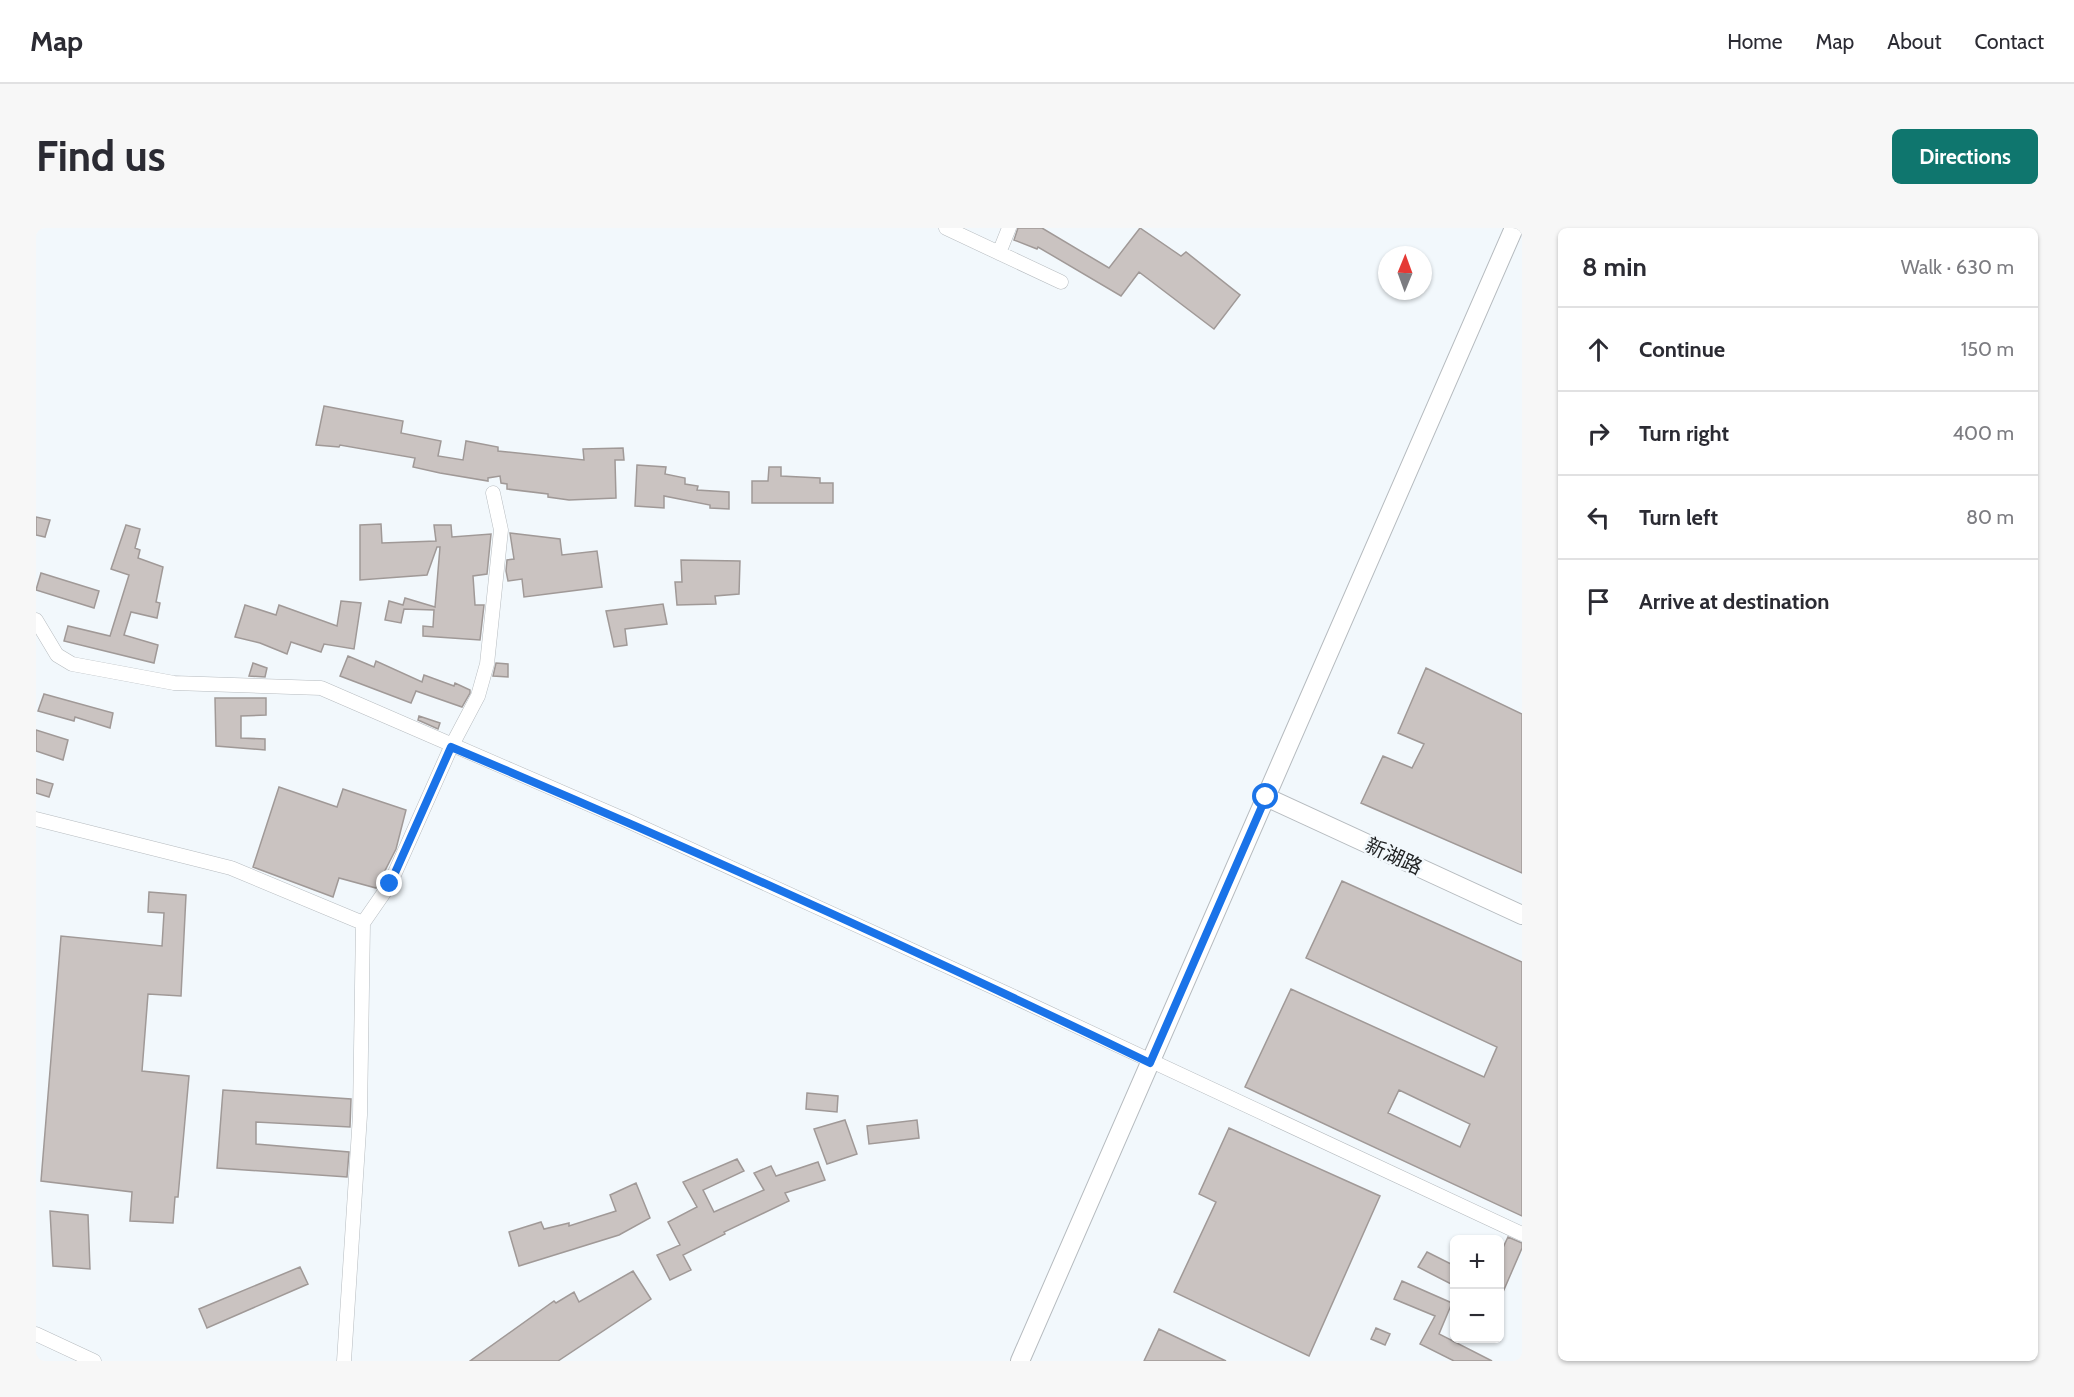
<!DOCTYPE html>
<html lang="en">
<head>
<meta charset="utf-8">
<style>
  body { margin:0; font-family:Cabin,"Noto Sans SC",sans-serif; background:#f7f7f7; color:#2b2b33 }
  .controls { position:absolute; right:18px; bottom:18px; display:grid; overflow:hidden; border-radius:9px; box-shadow:0 2px 4px #0004 }
  .controls button { width:54px; height:54px; display:grid; place-items:center; padding:0; border:0; border-bottom:2px solid #e1e1e2; background:#fff; color:#2b2b33; font:30px sans-serif }
  .compass { position:absolute; left:1342px; top:18px; width:54px; height:54px; border-radius:50%; background:#fff; box-shadow:0 2px 4px #0004; rotate:1deg }
  .stop { position:absolute; width:18px; height:18px; margin:-14px; border:4px solid #1a73e8; border-radius:50%; background:#fff }
  .stop.end { background:#1a73e8; border-color:#fff; box-shadow:0 2px 6px #0008 }
  .list { margin:0; padding:0; list-style:none }
  h2 { display:flex; justify-content:space-between; align-items:center; height:78px; margin:0; padding:0 24px; font-size:26px }
  h2 small { font-size:20px; font-weight:400; color:#7c7c81 }
  .list li { display:grid; grid-template-columns:39px 1fr auto; gap:18px; align-items:center; box-sizing:border-box; height:84px; padding:0 24px; border-top:2px solid #e1e1e2 }
  .list b { display:block; font-size:22px; white-space:nowrap }
  .list em { font-size:20px; font-style:normal; color:#7c7c81 }
  .icon { flex:none; width:33px; height:33px; fill:none; stroke:currentColor; stroke-width:2; stroke-linecap:round; stroke-linejoin:round }
  .map { position:relative; flex:none; width:1486px; height:1133px; overflow:hidden; border-radius:9px }
  header { display:flex; align-items:center; gap:36px; box-sizing:border-box; height:84px; padding:0 30px; background:#fff; border-bottom:2px solid #e1e1e2 }
  header strong { font-size:28px }
  nav { display:flex; gap:33px; margin-inline-start:auto; font-size:21px }
  .intro { display:flex; align-items:center; justify-content:space-between; box-sizing:border-box; height:144px; padding:0 36px }
  h1 { margin:0; font-size:42px }
  .button { padding:15px 27px; border-radius:9px; background:#0f766e; color:#fff; font-size:21px; font-weight:700 }
  main { display:flex; gap:36px; padding:0 36px }
  aside { flex:1; background:#fff; border-radius:9px; box-shadow:0 2px 4px #0004 }
  .map>svg:first-child { display:block }
</style>
</head>
<body>
<header>
<strong>Map</strong>
<nav><a>Home</a><a>Map</a><a>About</a><a>Contact</a></nav>
</header>
<div class="intro"><h1>Find us</h1><a class="button">Directions</a></div>
<main>
<div class="map">
<svg width="1486" height="1133" viewBox="0 0 1486 1133">
  <rect width="100%" height="100%" fill="#f2f8fc"/>
  <path fill="#cac3c1" stroke="#a09997" stroke-width="1.5" fill-rule="evenodd" d="M 982,0 L 1006,0 L 1073,40 L 1104,0 L 1145,28 L 1150,24 L 1204,67 L 1178,101 L 1103,44 L 1085,68 L 1002,19 L 1001,21 L 978,12 Z
    M 288,178 L 367,193 L 365,205 L 405,213 L 402,228 L 427,232 L 430,213 L 462,219 L 462,223 L 548,232 L 547,221 L 587,220 L 588,232 L 579,232 L 580,270 L 533,272 L 512,269 L 512,266 L 471,261 L 471,256 L 465,255 L 464,248 L 452,250 L 452,253 L 404,245 L 377,239 L 379,230 L 304,217 L 303,219 L 280,217 Z
    M 601,237 L 630,239 L 629,246 L 649,250 L 649,256 L 662,258 L 661,262 L 693,264 L 693,281 L 674,280 L 674,277 L 628,268 L 628,280 L 599,278 Z
    M 733,239 L 745,239 L 745,248 L 784,250 L 784,255 L 797,255 L 797,275 L 716,275 L 716,253 L 732,253 Z
    M 0,289 L 14,292 L 9,309 L 0,307 Z
    M 345,296 L 346,315 L 400,313 L 398,297 L 415,297 L 416,309 L 455,306 L 451,346 L 437,348 L 439,377 L 448,377 L 444,412 L 387,408 L 387,398 L 397,399 L 398,382 L 368,381 L 365,395 L 349,392 L 353,373 L 367,377 L 369,370 L 399,379 L 404,319 L 401,319 L 391,347 L 324,352 L 324,297 Z
    M 90,297 L 104,301 L 99,320 L 104,322 L 102,330 L 127,339 L 120,374 L 124,375 L 121,390 L 95,384 L 88,407 L 122,417 L 118,435 L 28,413 L 32,398 L 74,408 L 93,347 L 75,341 Z
    M 474,305 L 524,311 L 526,327 L 561,323 L 566,359 L 488,369 L 486,351 L 472,353 L 470,343 L 471,332 L 478,331 Z
    M 645,332 L 704,333 L 703,366 L 679,368 L 680,376 L 641,377 L 639,354 L 646,354 Z
    M 5,345 L 63,363 L 58,380 L 0,362 Z
    M 305,373 L 325,375 L 318,421 L 288,416 L 285,424 L 255,414 L 251,426 L 224,415 L 199,409 L 209,377 L 240,387 L 243,377 L 301,398 Z
    M 627,376 L 631,396 L 589,401 L 591,417 L 578,419 L 570,383 Z
    M 312,428 L 338,439 L 340,433 L 386,454 L 388,447 L 418,458 L 419,455 L 434,462 L 434,465 L 426,479 L 380,463 L 375,475 L 304,448 Z
    M 217,435 L 231,440 L 229,449 L 213,448 Z
    M 460,435 L 472,436 L 472,449 L 457,448 Z
    M 1390,440 L 1486,486 L 1486,645 L 1325,575 L 1347,528 L 1376,540 L 1388,516 L 1362,505 Z
    M 8,466 L 77,485 L 74,500 L 39,489 L 38,493 L 2,483 Z
    M 179,470 L 230,470 L 230,487 L 205,488 L 205,510 L 229,511 L 229,522 L 180,518 Z
    M 383,488 L 404,495 L 402,501 L 382,492 Z
    M 0,502 L 32,512 L 27,532 L 0,523 Z
    M 0,551 L 17,556 L 13,569 L 0,565 Z
    M 243,559 L 301,579 L 307,561 L 370,582 L 360,621 L 340,660 L 303,650 L 297,669 L 217,639 Z
    M 1306,653 L 1486,734 L 1486,988 L 1209,859 L 1255,761 L 1448,849 L 1461,819 L 1270,730 ZM 1363,862 L 1434,896 L 1424,919 L 1352,885 Z
    M 113,664 L 150,667 L 145,768 L 112,766 L 106,843 L 153,848 L 142,969 L 139,969 L 137,995 L 94,993 L 96,964 L 5,953 L 25,708 L 126,718 L 128,685 L 112,684 Z
    M 187,862 L 315,871 L 314,899 L 220,894 L 220,916 L 313,924 L 311,949 L 181,940 Z
    M 771,865 L 802,868 L 801,884 L 770,881 Z
    M 809,892 L 821,926 L 791,936 L 778,901 Z
    M 881,892 L 883,910 L 833,916 L 831,898 Z
    M 1193,900 L 1344,968 L 1273,1128 L 1138,1064 L 1180,974 L 1163,966 Z
    M 701,931 L 708,943 L 667,962 L 678,984 L 728,962 L 718,945 L 735,938 L 740,948 L 782,934 L 789,952 L 749,965 L 753,973 L 688,1004 L 689,1006 L 647,1027 L 655,1042 L 634,1052 L 621,1027 L 644,1017 L 632,994 L 661,979 L 647,954 Z
    M 600,955 L 614,990 L 583,1007 L 483,1038 L 473,1004 L 505,994 L 508,1001 L 533,995 L 533,998 L 580,983 L 574,967 Z
    M 14,983 L 52,987 L 54,1041 L 17,1038 Z
    M 1472,1009 L 1486,1015 L 1486,1020 L 1464,1071 L 1464,1026 Z
    M 1391,1024 L 1419,1038 L 1419,1058 L 1382,1039 Z
    M 264,1039 L 272,1056 L 171,1100 L 163,1081 Z
    M 597,1043 L 615,1071 L 522,1133 L 434,1133 L 518,1073 L 520,1075 L 538,1064 L 543,1074 Z
    M 1366,1053 L 1416,1075 L 1403,1106 L 1456,1133 L 1418,1133 L 1384,1116 L 1399,1088 L 1358,1071 Z
    M 1340,1100 L 1354,1106 L 1349,1117 L 1335,1111 Z
    M 1123,1101 L 1190,1133 L 1108,1133 Z"/>
  <g fill="none" stroke-linecap="round" stroke-linejoin="round">
    <g stroke="#b6bbbf" stroke-width="15">
      <path id="minor" d="M 910,0 L 1025,54
        M 963,25 L 973,0
        M 0,392 L 21,427 L 36,436 L 138,455 L 285,460 L 592,593 L 961,761 L 1486,1006
        M 0,591 L 195,640 L 327,695 L 354,656 L 415,519 L 442,468 L 451,436 L 465,302 L 457,265
        M 0,1106 L 58,1133
        M 308,1133 L 324,887 L 327,695"/>
    </g>
    <g stroke="#b6bbbf" stroke-width="20">
      <path id="tertiary" d="M 1230,569 L 1486,687
        M 984,1133 L 1478,0"/>
    </g>
    <use href="#minor" stroke="#fff" stroke-width="14"/>
    <use href="#tertiary" stroke="#fff" stroke-width="18"/>
  </g>
  <g fill="none" stroke-linecap="round" stroke-linejoin="round">
    <path stroke="#1a73e8" stroke-width="8" d="M 354,656 L 415,519 C 651,618 884,724 1114,835 L 1230,569"/>
  </g>
  <g text-anchor="middle" stroke-width="5" stroke-linejoin="round" paint-order="stroke">
    <g font-size="20" fill="#1e2021" stroke="#f2f8fc">
      <text transform="translate(1358 628) rotate(25)" y="7">新湖路</text>
    </g>
  </g>
</svg>
<div class="controls">
<button>+</button>
<button>−</button>
</div>
<svg class="compass" viewBox="-18 -18 36 36"><path d="M0-13l5 13h-10z" fill="#e53935"/><path d="M0 13l5-13h-10z" fill="#7c7c81"/></svg>
<div class="stop" style="left:1230px;top:569px"></div>
<div class="stop end" style="left:354px;top:656px"></div>
</div>
<aside>
<h2>8 min<small>Walk · 630 m</small></h2>
<ul class="list">
<li><svg class="icon" aria-label="ahead" viewBox="0 0 24 24"><path d="M12 20V5M6 11l6-6 6 6"/></svg><div><b>Continue</b></div><em>150 m</em></li>
<li><svg class="icon" aria-label="right" viewBox="0 0 24 24"><path d="M7 20v-9h11M14 6l5 5-5 5"/></svg><div><b>Turn right</b></div><em>400 m</em></li>
<li><svg class="icon" aria-label="left" viewBox="0 0 24 24"><path d="M17 20v-9H6M10 6l-5 5 5 5"/></svg><div><b>Turn left</b></div><em>80 m</em></li>
<li><svg class="icon" aria-label="arrive" viewBox="0 0 24 24"><path d="M6 21V4h12l-3 4 3 4H6"/></svg><div><b>Arrive at destination</b></div></li>
</ul>
</aside>
</main>
</body>
</html>
